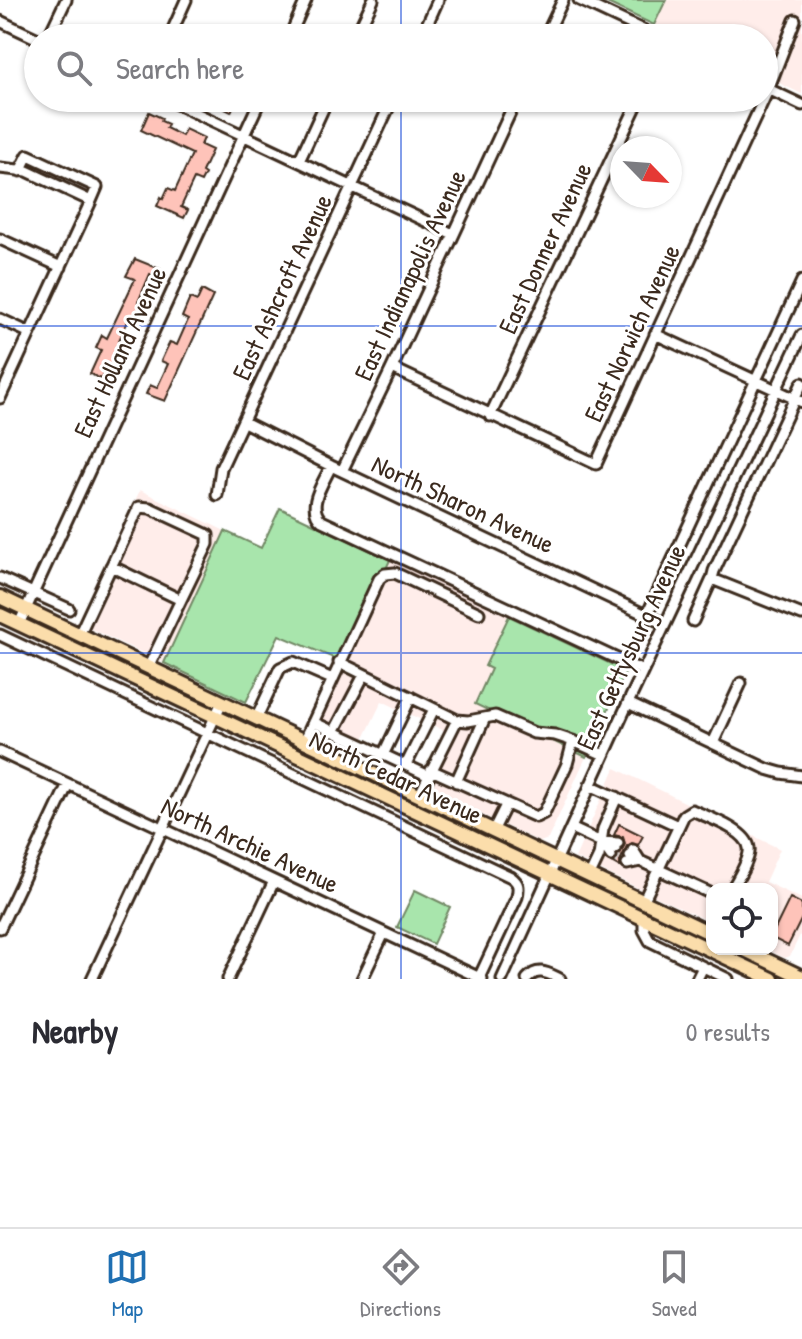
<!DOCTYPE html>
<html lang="en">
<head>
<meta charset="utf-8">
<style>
  body { margin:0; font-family:"Patrick Hand",sans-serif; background:#f2f2f3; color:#2b2b33 }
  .controls { position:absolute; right:24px; bottom:24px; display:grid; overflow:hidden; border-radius:16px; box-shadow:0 2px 6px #0004 }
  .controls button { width:72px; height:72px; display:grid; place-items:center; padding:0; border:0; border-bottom:2px solid #e1e1e2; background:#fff; color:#2b2b33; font:40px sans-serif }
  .compass { position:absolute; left:610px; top:136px; width:72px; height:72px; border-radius:50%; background:#fff; box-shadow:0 2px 6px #0004; rotate:115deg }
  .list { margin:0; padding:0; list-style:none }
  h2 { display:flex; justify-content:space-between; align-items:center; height:104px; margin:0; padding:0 32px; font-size:34px }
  h2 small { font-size:26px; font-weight:400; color:#7c7c81 }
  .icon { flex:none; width:44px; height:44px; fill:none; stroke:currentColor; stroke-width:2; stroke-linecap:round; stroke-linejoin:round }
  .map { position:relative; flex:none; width:802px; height:979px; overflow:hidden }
  .search { position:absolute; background:#fff; box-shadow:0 2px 6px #0004; left:24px; right:24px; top:24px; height:88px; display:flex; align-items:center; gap:20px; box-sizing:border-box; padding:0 28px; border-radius:44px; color:#7c7c81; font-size:30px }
  .sheet { height:248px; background:#fff }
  nav { display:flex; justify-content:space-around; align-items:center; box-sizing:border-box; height:112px; border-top:2px solid #e1e1e2; background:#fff; font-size:22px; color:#7c7c81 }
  nav a { display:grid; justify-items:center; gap:4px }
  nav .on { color:#1f6fb2 }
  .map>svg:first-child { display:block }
</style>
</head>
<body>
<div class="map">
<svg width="802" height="979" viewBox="0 0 802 979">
  <rect width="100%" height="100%" fill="#fff"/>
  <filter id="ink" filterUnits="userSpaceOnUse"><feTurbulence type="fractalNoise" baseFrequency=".0125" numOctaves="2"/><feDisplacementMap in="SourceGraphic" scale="16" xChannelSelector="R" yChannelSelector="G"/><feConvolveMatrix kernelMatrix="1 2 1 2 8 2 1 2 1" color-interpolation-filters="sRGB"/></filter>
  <g filter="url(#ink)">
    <path fill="#ffedea" d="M 666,0 L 802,0 L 802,94 L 764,76 L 764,38 L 683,38 L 654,25 Z
      M 140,490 L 225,531 L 164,663 L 89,628 L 85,609 Z
      M 390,560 L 509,616 L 486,666 L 491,669 L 475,704 L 586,757 L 548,839 L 540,842 L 428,789 L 453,735 L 382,701 L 356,755 L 310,733 Z
      M 615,768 L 780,849 L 765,882 L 802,899 L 802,931 L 790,956 L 785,958 L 766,949 L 772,949 L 772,889 L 712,889 L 712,923 L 575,858 Z"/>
    <path fill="#a8e5ac" stroke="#728865" stroke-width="2" d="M 601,0 L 666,0 L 654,25 Z
      M 280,508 L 390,560 L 343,662 L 279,635 L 246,702 L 164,663 L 225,531 L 261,548 Z
      M 509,616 L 626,671 L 586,757 L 475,704 L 491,669 L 485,666 Z
      M 415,890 L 450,907 L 433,944 L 397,927 Z"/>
    <path fill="#fec3b9" stroke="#3b2a1e" stroke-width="2" d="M 202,98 L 240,98 L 236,106 L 234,105 L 231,112 Z
      M 149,112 L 162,118 L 161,121 L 168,124 L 166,128 L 182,136 L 185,129 L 204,138 L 201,145 L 212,150 L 202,172 L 205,174 L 201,182 L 194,179 L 181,207 L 188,210 L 184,218 L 157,206 L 161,197 L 163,199 L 168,188 L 175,191 L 192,154 L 141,130 Z
      M 135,259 L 160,269 L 157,277 L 150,274 L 138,302 L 144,305 L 135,324 L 128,321 L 120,338 L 118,344 L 124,347 L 113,371 L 106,368 L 101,379 L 90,374 L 101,350 L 96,348 L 102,335 L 107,338 L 135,279 L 126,276 Z
      M 202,290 L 213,296 L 165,401 L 146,394 L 150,385 L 157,388 L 168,364 L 161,361 L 166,350 L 170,342 L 177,345 L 188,320 L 182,317 L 190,298 L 197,301 Z
      M 619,824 L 643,836 L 638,845 L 632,843 L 627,846 L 620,861 L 620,867 L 613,863 L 617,860 L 625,844 L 623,837 L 614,835 Z
      M 790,898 L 802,904 L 802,918 L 788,946 L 772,938 L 772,935 Z"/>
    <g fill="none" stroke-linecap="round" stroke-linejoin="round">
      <path stroke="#d8d4d2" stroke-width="9" stroke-dasharray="9 4.5" stroke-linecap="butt" d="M 611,856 L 627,864"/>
      <g stroke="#3b2a1e" stroke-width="15">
        <path id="minor" d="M 579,0 L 660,38
          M 0,21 L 38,39
          M 48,38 L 66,0
          M 169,38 L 186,0
          M 289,38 L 306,0
          M 355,38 L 373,0
          M 421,38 L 438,0
          M 545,38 L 563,0
          M 764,87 L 802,105
          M 164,98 L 453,234
          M 299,161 L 328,98
          M 0,168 L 27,171 L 91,201 L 0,398
          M 20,171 L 28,155 L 97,187 L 91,201
          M 0,239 L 61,267
          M 0,319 L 30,333
          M 655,334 L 802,402
          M 392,368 L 596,464 L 768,90 L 795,20
          M 490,416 L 640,98
          M 244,422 L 331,466 L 665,624
          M 331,466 C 324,482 305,507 322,521 L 643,671
          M 342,471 L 392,368 L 517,98
          M 217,495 L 221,468 L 393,98
          M 111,566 L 181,600
          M 0,578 L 69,609
          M 712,579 L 802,615
          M 647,615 L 802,281
          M 693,621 L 712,579 L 714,571 L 802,383
          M 19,624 L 261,98
          M 0,635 L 511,877 C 519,883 519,887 517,897 L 479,978
          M 79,635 L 139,507 L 150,508 L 208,535 L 208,544 L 148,668
          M 339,662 L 457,720 L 468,721 L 495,716 L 534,733 L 555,735 L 573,741 L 604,755
          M 628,703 L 767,769 L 781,773 L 802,776
          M 256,719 L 280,668 L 293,662 L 332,679
          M 313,722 L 429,776
          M 334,732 L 364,675
          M 304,742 L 379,579 L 385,574 L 395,573 L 479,613
          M 713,743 L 741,683
          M 0,752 L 482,979
          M 383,755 L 411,697
          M 406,765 L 434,709
          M 431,770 L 536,817 L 544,813 L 567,764 L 573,741
          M 456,782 L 485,718
          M 590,785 L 678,826
          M 419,796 L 457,720
          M 571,828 L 601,842 L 618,843
          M 493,831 L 506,805
          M 611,856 L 601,842 L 615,849
          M 630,856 L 640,861 L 633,850
          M 627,864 L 640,861 L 712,894
          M 589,877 L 599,856 L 603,829 L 617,797
          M 643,902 L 684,815 L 692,810 C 707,817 747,830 749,848 C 751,858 737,880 732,889
          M 644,919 L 644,930 L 650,941 L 728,979
          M 0,928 L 68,784
          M 92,979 L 222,702
          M 228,979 L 274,881
          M 362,979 L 384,933
          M 502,979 L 628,703 L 802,335
          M 527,979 C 538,967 547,973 560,979
          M 697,979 L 703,967"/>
      </g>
      <g stroke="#3b2a1e" stroke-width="18">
        <path id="major" d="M 0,597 L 712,934
          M 0,615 L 772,979
          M 743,949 L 802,977"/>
      </g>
      <use href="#minor" stroke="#fff" stroke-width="9"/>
      <use href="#major" stroke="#fbddab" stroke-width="12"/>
    </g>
  </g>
  <path fill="none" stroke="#1d4ed8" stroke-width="2" stroke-opacity="0.55" d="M 401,0 L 401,38M 401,98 L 401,979M 0,326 L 802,326M 0,653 L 802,653"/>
  <g text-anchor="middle" stroke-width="6" stroke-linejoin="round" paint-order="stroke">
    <g font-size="26" fill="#3b2a1e" stroke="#fff">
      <text transform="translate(545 248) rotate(-65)" y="9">East Donner Avenue</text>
      <text transform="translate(410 275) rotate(-65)" y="9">East Indianapolis Avenue</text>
      <text transform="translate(282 287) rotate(-65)" y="9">East Ashcroft Avenue</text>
      <text transform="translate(632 333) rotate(-65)" y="9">East Norwich Avenue</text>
      <text transform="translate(120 352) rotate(-65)" y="9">East Holland Avenue</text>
      <text transform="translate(463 504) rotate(25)" y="9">North Sharon Avenue</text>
      <text transform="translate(631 647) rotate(-65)" y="9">East Gettysburg Avenue</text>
      <text transform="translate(396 777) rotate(25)" y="9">North Cedar Avenue</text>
      <text transform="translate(250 845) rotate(25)" y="9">North Archie Avenue</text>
    </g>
  </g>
</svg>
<div class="controls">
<button><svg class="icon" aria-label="locate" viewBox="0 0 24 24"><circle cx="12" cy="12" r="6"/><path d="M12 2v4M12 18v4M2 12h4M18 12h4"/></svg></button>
</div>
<svg class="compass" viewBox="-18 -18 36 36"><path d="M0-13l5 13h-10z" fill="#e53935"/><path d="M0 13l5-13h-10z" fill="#7c7c81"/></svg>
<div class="search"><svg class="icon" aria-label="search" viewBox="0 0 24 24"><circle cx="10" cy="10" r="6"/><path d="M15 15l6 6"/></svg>Search here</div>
</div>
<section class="sheet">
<h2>Nearby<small>0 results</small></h2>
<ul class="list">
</ul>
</section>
<nav>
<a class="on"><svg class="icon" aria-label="map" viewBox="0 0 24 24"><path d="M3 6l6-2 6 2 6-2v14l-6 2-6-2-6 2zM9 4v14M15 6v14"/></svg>Map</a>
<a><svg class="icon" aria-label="directions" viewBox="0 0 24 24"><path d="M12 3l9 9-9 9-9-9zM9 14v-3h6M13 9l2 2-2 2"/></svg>Directions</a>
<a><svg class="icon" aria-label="saved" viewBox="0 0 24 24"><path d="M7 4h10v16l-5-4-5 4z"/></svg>Saved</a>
</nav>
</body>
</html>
